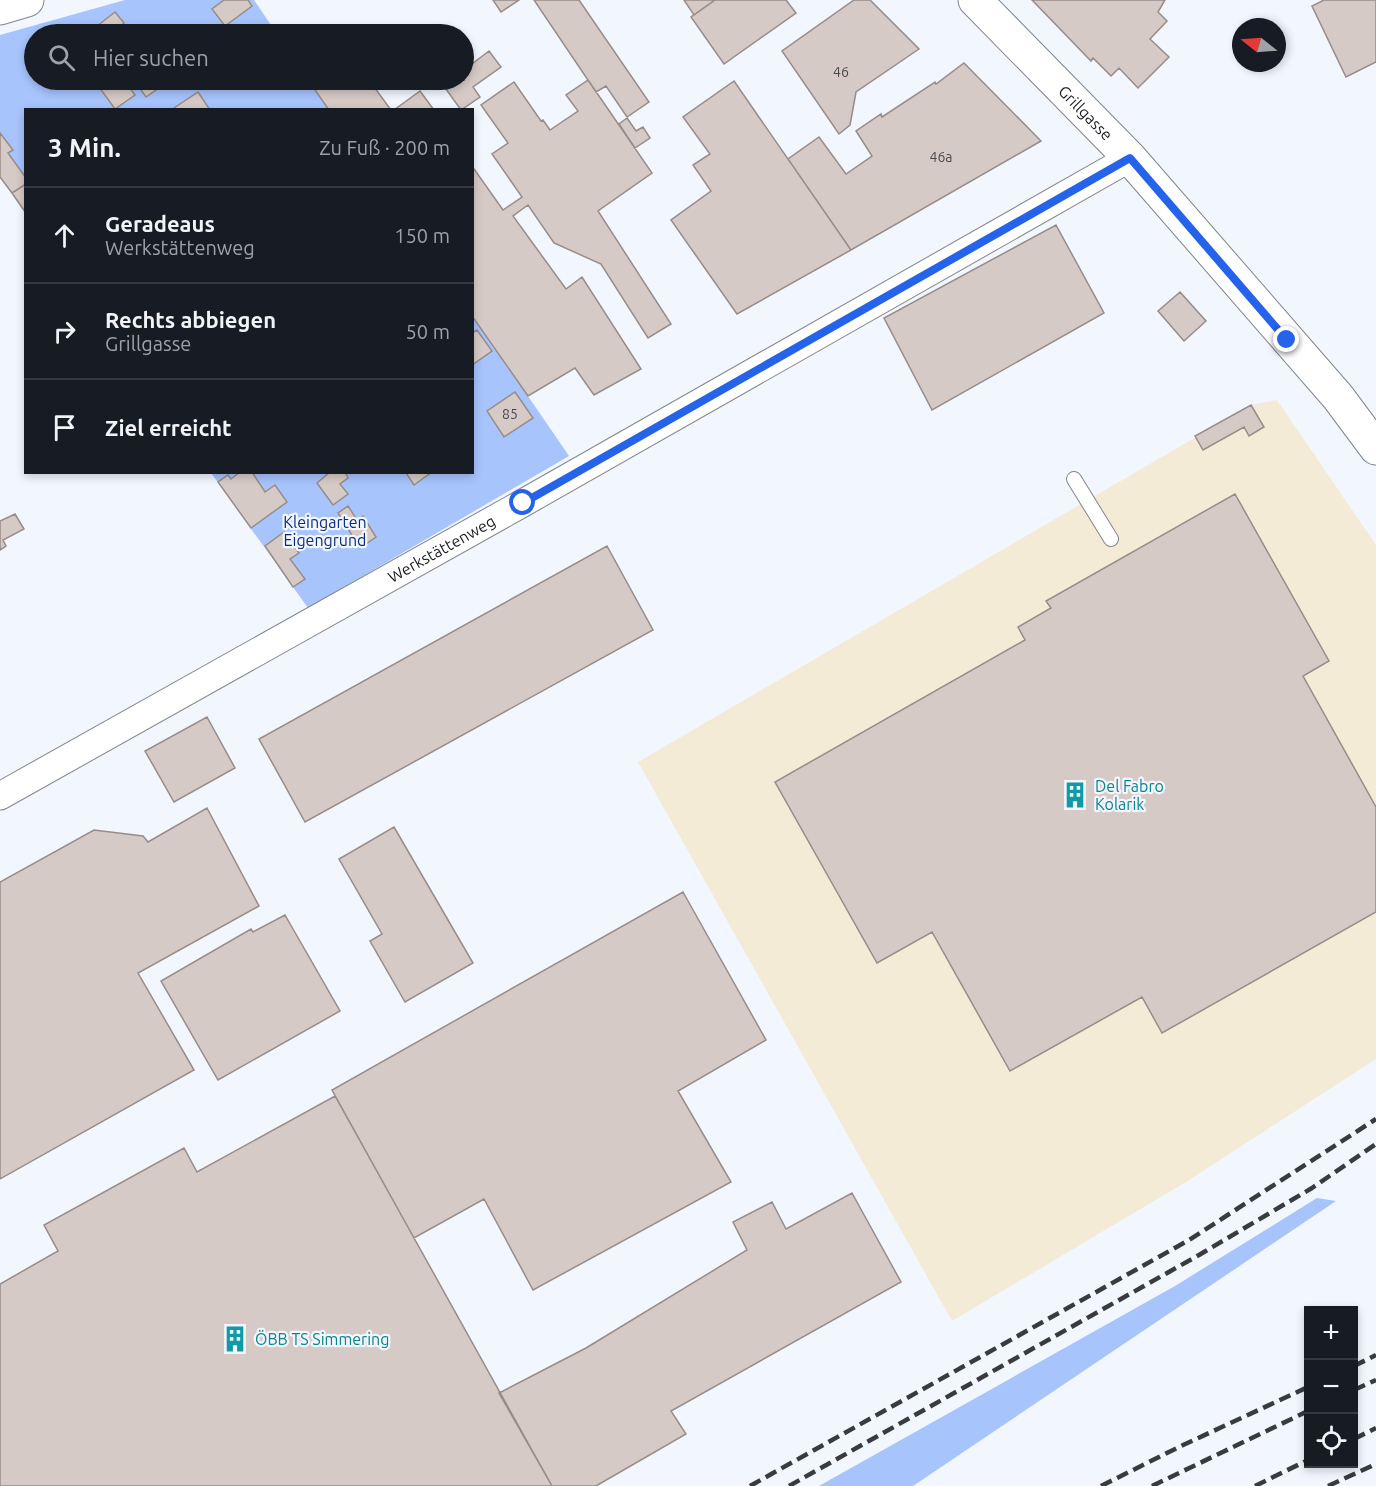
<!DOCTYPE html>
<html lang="de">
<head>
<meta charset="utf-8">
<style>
  body { margin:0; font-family:Ubuntu,sans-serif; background:#242831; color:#f1f3f6 }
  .controls { position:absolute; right:18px; bottom:18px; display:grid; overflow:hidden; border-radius:0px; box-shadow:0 3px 9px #0003 }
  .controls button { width:54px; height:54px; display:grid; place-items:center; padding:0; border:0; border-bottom:2px solid #363941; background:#171b24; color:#f1f3f6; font:30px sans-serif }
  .compass { position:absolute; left:1232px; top:18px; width:54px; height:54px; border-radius:50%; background:#171b24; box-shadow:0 3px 9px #0003; rotate:287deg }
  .stop { position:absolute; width:18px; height:18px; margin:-14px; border:4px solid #2563eb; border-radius:50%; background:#fff }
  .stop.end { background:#2563eb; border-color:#fff; box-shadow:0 2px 6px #0008 }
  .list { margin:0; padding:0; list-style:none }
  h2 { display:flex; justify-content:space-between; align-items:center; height:78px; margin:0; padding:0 24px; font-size:26px }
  h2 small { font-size:20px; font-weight:400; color:#9ea1a6 }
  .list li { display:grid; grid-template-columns:39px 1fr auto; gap:18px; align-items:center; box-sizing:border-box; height:96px; padding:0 24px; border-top:2px solid #363941 }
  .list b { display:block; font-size:22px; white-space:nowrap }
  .list p { margin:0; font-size:20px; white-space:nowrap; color:#9ea1a6 }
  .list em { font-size:20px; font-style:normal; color:#9ea1a6 }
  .icon { flex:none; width:33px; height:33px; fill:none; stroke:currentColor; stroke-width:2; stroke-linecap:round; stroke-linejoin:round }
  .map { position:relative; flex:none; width:1376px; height:1486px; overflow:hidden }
  .search { position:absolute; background:#171b24; box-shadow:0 3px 9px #0003; left:24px; top:24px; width:450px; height:66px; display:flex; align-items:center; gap:15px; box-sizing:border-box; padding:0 21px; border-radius:33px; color:#9ea1a6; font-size:22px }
  .panel { position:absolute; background:#171b24; box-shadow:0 3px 9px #0003; left:24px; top:108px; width:450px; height:366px; border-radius:0px }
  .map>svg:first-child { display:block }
</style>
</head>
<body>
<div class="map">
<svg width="1376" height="1486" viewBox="0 0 1376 1486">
  <rect width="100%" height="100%" fill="#f2f6fe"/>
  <path fill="#f4ebd6" d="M 1277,400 L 1376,545 L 1376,1059 L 1186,1182 L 952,1321 L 638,762 L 1251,405 Z"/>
  <path fill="#a7c4fd" d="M 125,0 L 254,0 L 277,34 L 34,34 L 34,80 L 308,80 L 329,109 L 26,110 L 25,213 L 0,177 L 0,35 Z
    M 473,316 L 569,456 L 308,608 L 211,473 L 472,472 Z
    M 1317,1198 L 1336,1201 L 913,1486 L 819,1486 L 1175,1286 Z"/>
  <path fill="#d6cac6" stroke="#978c88" stroke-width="1.5" d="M 224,0 L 248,0 L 252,6 L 225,26 L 212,9 Z
    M 493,0 L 519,0 L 501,12 Z
    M 534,0 L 579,0 L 649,102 L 627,117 L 606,86 L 596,92 Z
    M 684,0 L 715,0 L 694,15 Z
    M 715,0 L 786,0 L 796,13 L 724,64 L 691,17 Z
    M 854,0 L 870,0 L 919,49 L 856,92 L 850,125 L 839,134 L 782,51 Z
    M 1032,0 L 1165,0 L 1158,12 L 1167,21 L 1150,39 L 1169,57 L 1138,88 L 1119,68 L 1111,76 L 1093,58 L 1091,61 Z
    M 1324,0 L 1376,0 L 1376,62 L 1346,77 L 1312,6 Z
    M 115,12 L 124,23 L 116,30 L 119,34 L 104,34 L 97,26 Z
    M 489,51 L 501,67 L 473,87 L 480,97 L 461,110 L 443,85 L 450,80 L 464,80 L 464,70 Z
    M 964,63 L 1041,141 L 851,250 L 788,159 L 819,137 L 846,174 L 872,156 L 856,131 L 881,114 L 882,117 L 935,82 L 936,84 Z
    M 94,80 L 124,80 L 135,95 L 115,109 Z
    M 134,80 L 170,80 L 146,97 Z
    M 308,80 L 369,80 L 391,110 L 329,110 Z
    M 588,80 L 652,173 L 598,211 L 671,324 L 648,338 L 601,264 L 554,243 L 528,205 L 513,216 L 566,289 L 582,277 L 641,369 L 594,395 L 575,368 L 528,396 L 472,316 L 472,166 L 503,210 L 522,197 L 492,154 L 508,143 L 481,105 L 514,82 L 541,121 L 543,120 L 550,130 L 578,111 L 566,95 Z
    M 734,81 L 851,250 L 737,314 L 671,220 L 711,191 L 693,165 L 710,154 L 683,117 Z
    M 420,91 L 434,110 L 394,110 Z
    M 198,92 L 210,110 L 171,110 Z
    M 627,118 L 636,131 L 643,127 L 650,138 L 635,148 L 619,124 Z
    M 0,133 L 13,150 L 8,153 L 26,178 L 26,184 L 12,193 L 0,177 Z
    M 26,184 L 26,213 L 12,193 Z
    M 1056,225 L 1104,313 L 932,410 L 884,318 Z
    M 1180,292 L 1206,321 L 1184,341 L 1158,311 Z
    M 477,330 L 492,351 L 472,365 L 472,333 Z
    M 515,392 L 533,418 L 504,437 L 487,411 Z
    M 1251,405 L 1264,427 L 1249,436 L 1244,427 L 1203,450 L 1195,436 Z
    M 240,472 L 252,472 L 265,492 L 275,485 L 287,502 L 251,528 L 218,482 L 228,475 L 231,479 Z
    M 330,472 L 345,472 L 348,478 L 340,484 L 348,494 L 333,505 L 317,483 Z
    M 428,472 L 429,474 L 414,485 L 406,473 Z
    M 1235,494 L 1329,661 L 1303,676 L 1376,807 L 1376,912 L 1162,1033 L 1142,997 L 1010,1071 L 932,932 L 877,963 L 775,782 L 1025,640 L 1018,627 L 1051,608 L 1046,601 Z
    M 348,506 L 357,520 L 363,516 L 376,537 L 360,548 L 338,513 Z
    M 15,514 L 24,529 L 3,540 L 6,546 L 0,550 L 0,521 Z
    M 284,532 L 299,553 L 290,559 L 305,579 L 293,587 L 265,546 Z
    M 607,546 L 653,630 L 305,822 L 259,739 Z
    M 207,717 L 235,768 L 174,802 L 145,751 Z
    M 207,808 L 259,906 L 138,973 L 194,1070 L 0,1179 L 0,882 L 94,830 L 143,836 L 148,842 Z
    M 394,827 L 473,963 L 405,1002 L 370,941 L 382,934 L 339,859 Z
    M 683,892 L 766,1040 L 678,1091 L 731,1182 L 533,1290 L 484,1199 L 414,1238 L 332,1090 Z
    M 285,915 L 340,1011 L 218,1080 L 161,981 L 251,929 L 253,932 Z
    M 335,1096 L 552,1486 L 0,1486 L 0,1284 L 58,1251 L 44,1225 L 184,1148 L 197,1172 Z
    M 852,1193 L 901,1282 L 671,1411 L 686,1434 L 596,1486 L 552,1486 L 499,1393 L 586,1348 L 747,1250 L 733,1222 L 772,1202 L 786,1229 Z"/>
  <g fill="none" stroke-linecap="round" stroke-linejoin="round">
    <g stroke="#80858e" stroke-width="16">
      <path id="service" d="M 1074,479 L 1111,539"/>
    </g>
    <g stroke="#80858e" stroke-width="29">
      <g id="minor">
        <path id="s1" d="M 0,796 L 523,503 L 1130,158"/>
      </g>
    </g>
    <g stroke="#80858e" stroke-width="35">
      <g id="secondary">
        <path id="s2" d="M 975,0 L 1130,158 L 1338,397 L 1376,448"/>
        <path d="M 0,8 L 27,0"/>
      </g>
    </g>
    <use href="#service" stroke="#fff" stroke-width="14"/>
    <use href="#minor" stroke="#fff" stroke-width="27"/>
    <use href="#secondary" stroke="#fff" stroke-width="33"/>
    <path stroke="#393b3f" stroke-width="4.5" stroke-dasharray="12 6" stroke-linecap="butt" d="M 1354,1366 L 1376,1355
      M 1354,1390 L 1376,1380
      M 1354,1439 L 1376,1428
      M 750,1486 L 1189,1240 L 1376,1119
      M 789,1486 L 1199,1255 L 1312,1188 L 1376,1144
      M 1101,1486 L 1181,1446 L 1308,1387
      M 1152,1486 L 1308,1411
      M 1255,1486 L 1308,1460
      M 1328,1486 L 1376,1464"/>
  </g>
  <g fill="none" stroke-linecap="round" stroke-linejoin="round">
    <path stroke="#2563eb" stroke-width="8" d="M 523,503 L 1130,158 L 1287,340"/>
  </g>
  <defs>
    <g id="building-bare" transform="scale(2.07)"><path d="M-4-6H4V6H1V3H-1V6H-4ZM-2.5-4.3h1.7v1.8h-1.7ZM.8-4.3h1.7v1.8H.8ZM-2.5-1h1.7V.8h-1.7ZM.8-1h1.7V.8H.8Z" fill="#0f9aa8" stroke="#f2f6fe" stroke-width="2.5" paint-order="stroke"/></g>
  </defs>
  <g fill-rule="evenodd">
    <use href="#building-bare" x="1075" y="795"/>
    <use href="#building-bare" x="235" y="1339"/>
  </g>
  <g text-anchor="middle" stroke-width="4.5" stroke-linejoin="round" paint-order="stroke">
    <g font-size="14" fill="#4a484a">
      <text x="841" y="77">46</text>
      <text x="941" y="162">46a</text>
      <text x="510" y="419">85</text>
    </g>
    <g font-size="16" fill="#1b1c20" stroke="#f2f6fe">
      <text dy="6" stroke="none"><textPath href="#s2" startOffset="158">Grillgasse</textPath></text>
      <text dy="6" stroke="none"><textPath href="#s1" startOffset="506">Werkstättenweg</textPath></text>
    </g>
    <g font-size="16" fill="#0b2d7c" stroke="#f2f6fe">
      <text x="325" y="528">Kleingarten<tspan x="325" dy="18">Eigengrund</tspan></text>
    </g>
    <g font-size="16" fill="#0d838f" stroke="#f2f6fe" text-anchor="start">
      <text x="1095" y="792">Del Fabro<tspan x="1095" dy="18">Kolarik</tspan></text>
      <text x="255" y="1345">ÖBB TS Simmering</text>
    </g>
  </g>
</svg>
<div class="controls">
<button>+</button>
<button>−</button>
<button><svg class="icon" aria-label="locate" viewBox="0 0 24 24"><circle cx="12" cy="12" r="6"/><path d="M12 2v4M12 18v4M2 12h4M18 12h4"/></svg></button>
</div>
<svg class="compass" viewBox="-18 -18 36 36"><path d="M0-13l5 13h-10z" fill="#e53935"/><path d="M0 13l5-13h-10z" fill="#9ea1a6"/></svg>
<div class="stop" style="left:523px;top:503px"></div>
<div class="stop end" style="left:1287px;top:340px"></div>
<div class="search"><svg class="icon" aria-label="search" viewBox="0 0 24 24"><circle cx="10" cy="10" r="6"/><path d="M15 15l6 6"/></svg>Hier suchen</div>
<section class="panel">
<h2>3 Min.<small>Zu Fuß · 200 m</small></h2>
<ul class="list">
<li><svg class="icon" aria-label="ahead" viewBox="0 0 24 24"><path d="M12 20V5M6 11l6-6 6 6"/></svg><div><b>Geradeaus</b><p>Werkstättenweg</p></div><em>150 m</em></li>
<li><svg class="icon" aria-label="right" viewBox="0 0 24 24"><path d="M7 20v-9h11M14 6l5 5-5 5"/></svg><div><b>Rechts abbiegen</b><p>Grillgasse</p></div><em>50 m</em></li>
<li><svg class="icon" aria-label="arrive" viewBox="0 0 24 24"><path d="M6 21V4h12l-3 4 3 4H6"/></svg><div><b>Ziel erreicht</b></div></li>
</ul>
</section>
</div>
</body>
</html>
